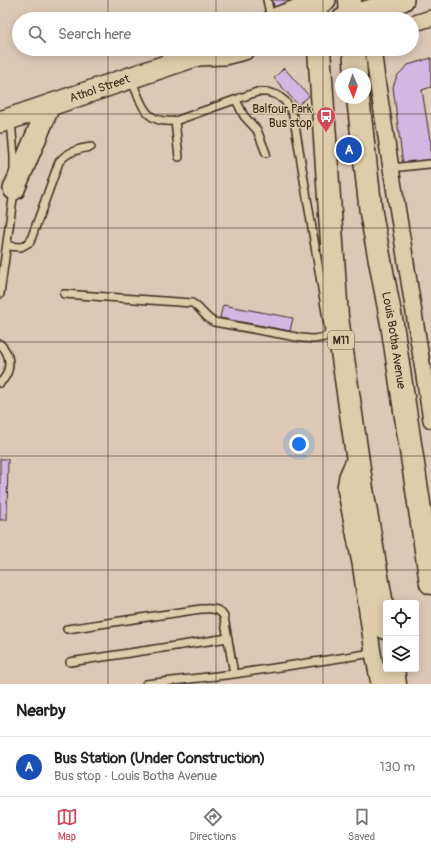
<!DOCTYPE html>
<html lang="en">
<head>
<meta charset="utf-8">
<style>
  body { margin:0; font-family:Pangolin,sans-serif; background:#f6f6f6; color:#222 }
  .controls { position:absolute; right:12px; bottom:12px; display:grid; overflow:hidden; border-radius:4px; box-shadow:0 2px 10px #0003 }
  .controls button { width:36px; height:36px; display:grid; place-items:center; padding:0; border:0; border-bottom:1px solid #e0e0e0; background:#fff; color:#222; font:20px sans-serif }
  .compass { position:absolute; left:335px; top:68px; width:36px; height:36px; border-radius:50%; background:#fff; box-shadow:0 2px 10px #0003; rotate:178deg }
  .you { position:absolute; left:299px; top:444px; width:14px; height:14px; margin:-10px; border:3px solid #fff; border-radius:50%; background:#1a73e8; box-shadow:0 0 0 6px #1a73e833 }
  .badge { display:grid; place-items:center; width:26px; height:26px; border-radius:50%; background:#d1495b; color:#fff; font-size:13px; font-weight:700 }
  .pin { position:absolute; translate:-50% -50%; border:2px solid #fff; box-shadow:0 1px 4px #0006 }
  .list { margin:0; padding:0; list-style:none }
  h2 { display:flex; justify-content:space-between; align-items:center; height:52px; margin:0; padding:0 16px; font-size:17px }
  h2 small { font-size:13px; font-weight:400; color:#767676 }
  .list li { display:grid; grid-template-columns:26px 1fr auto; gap:12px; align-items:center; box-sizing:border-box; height:60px; padding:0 16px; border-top:1px solid #e0e0e0 }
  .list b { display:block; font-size:15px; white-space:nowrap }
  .list p { margin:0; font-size:13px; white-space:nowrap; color:#767676 }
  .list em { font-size:13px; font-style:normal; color:#767676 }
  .icon { flex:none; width:22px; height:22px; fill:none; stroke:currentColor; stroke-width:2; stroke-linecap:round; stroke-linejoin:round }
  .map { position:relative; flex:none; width:431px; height:684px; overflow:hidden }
  .search { position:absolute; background:#fff; box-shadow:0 2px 10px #0003; left:12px; right:12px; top:12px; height:44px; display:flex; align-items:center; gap:10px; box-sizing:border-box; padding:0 14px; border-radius:22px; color:#767676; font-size:15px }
  .sheet { height:112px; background:#fff }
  nav { display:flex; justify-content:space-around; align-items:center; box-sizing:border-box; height:56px; border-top:1px solid #e0e0e0; background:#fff; font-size:11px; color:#767676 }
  nav a { display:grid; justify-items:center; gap:2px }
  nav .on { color:#d1495b }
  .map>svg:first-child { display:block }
</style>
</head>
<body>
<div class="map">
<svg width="431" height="684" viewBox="0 0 431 684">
  <rect width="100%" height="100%" fill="#ddc8b5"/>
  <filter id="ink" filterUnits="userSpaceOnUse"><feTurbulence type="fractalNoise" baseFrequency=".025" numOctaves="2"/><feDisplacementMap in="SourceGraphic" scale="8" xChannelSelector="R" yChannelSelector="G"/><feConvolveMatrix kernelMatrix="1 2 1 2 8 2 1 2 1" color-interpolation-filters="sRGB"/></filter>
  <g filter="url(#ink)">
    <path fill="#d5b6e3" stroke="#3b2a1e" d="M 272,0 L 305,0 L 277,15 Z
      M 431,58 L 431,87 L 422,90 L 430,140 L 431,140 L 431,160 L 403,165 L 393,87 L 397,76 L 408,65 Z
      M 284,68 L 309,96 L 298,105 L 274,78 Z
      M 223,305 L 293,318 L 290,331 L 220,318 Z
      M 0,459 L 8,459 L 7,520 L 0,520 Z"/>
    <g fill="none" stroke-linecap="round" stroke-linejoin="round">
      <g stroke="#3b2a1e" stroke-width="10">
        <path id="lane" d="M 267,0 L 271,19
          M 236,100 L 244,116 L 257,130 L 266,153
          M 11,121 L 14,156 L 14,171
          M 175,121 L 179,157
          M 391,168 L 429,164
          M 7,246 L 21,247 L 30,242 L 59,162 C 67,152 78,149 91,147
          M 0,294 L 14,191
          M 64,294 L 192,303 C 201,308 205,318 214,322 L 302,338 C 311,339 318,340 327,336 L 329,331 L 294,119 L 291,110 L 285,101 L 277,95 L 267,92 L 257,92 L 175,121 C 143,124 142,103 131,79
          M 0,344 C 12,355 12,372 0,383
          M 67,629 L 201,609 C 210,609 219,607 224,617 L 234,674 L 373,653
          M 70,662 L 228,638
          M 146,684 L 234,674"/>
      </g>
      <g stroke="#3b2a1e" stroke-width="18">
        <path id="street" d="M 412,24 L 431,18
          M 375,49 L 374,56 L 377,80 L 431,420
          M 357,454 L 347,476 L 345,488 L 360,563 L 373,653 L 379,684"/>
      </g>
      <g stroke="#3b2a1e" stroke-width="24">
        <g id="secondary">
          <path d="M 274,19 L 325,0"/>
          <path d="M 343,19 L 403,0"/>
          <path d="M 198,55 L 224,54 L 244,49"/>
          <path id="s1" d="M 0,122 L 198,55 L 206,49"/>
          <path d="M 14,189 L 49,106"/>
        </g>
      </g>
      <g stroke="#3b2a1e" stroke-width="25">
        <g id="primary">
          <path d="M 315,0 L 317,19"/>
          <path d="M 350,0 L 351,19"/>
          <path d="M 319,49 L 337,317 L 362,489 L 386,628"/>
          <path d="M 354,49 L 356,74"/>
          <path id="s2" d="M 358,98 L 371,213 L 392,324 L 431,583"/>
          <path d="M 393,669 L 395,684"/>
        </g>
      </g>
      <use href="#lane" stroke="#dfccaa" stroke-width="7"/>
      <use href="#street" stroke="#dfccaa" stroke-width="15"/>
      <use href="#secondary" stroke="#dfccaa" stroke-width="21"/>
      <use href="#primary" stroke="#dfccaa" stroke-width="22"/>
    </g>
  </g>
  <path fill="none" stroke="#3b2a1e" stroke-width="1" stroke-opacity="0.55" d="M 108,0 L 108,19M 216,0 L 216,19M 323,0 L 323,19M 108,49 L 108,684M 216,49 L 216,684M 323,49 L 323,684M 0,114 L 431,114M 0,228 L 431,228M 0,342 L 431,342M 0,456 L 431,456M 0,570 L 431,570"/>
  <defs>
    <g id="bus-pin" transform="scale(1)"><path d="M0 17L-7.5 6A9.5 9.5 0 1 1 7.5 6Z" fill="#d1495b" stroke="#dfccaa"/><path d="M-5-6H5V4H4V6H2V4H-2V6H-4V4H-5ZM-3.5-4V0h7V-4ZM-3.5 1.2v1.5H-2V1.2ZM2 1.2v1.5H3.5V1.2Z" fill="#fff"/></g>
  </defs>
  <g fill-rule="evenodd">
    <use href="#bus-pin" x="326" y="116"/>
  </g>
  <g text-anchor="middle" stroke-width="3" stroke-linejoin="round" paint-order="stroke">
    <rect fill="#dfccaa" stroke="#6c5b48" stroke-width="1" x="328" y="331" width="26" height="18" rx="3"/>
    <g font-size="11" font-weight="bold" fill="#3b2a1e">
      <text x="341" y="344">M11</text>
    </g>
    <g font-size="12" fill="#3b2a1e" stroke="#dfccaa">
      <text dy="4" stroke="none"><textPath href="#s1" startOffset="105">Athol Street</textPath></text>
      <text dy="4" stroke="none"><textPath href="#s2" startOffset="245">Louis Botha Avenue</textPath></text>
    </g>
    <g font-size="12" fill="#3b2a1e" stroke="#dfccaa" text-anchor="end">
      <text x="312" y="113">Balfour Park<tspan x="312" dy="14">Bus stop</tspan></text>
    </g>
  </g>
</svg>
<div class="controls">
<button><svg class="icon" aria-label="locate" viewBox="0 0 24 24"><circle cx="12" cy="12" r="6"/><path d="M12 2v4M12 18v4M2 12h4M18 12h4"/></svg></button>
<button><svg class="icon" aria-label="layers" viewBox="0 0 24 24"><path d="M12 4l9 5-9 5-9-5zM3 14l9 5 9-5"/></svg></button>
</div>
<svg class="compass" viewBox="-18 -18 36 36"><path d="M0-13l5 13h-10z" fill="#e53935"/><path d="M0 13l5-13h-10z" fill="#767676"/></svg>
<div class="you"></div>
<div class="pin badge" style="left:349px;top:150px;background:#1a4fb4">A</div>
<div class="search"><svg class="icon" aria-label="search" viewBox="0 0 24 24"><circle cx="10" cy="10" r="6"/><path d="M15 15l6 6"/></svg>Search here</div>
</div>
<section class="sheet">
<h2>Nearby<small></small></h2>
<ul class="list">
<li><span class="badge" style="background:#1a4fb4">A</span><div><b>Bus Station (Under Construction)</b><p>Bus stop · Louis Botha Avenue</p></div><em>130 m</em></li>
</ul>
</section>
<nav>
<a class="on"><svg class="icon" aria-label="map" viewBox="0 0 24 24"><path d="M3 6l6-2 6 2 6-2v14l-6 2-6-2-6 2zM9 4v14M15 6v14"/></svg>Map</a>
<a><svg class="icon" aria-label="directions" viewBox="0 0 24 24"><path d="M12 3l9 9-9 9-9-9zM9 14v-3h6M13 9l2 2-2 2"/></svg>Directions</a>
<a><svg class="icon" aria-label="saved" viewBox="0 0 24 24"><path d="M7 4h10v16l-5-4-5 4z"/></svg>Saved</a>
</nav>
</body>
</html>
